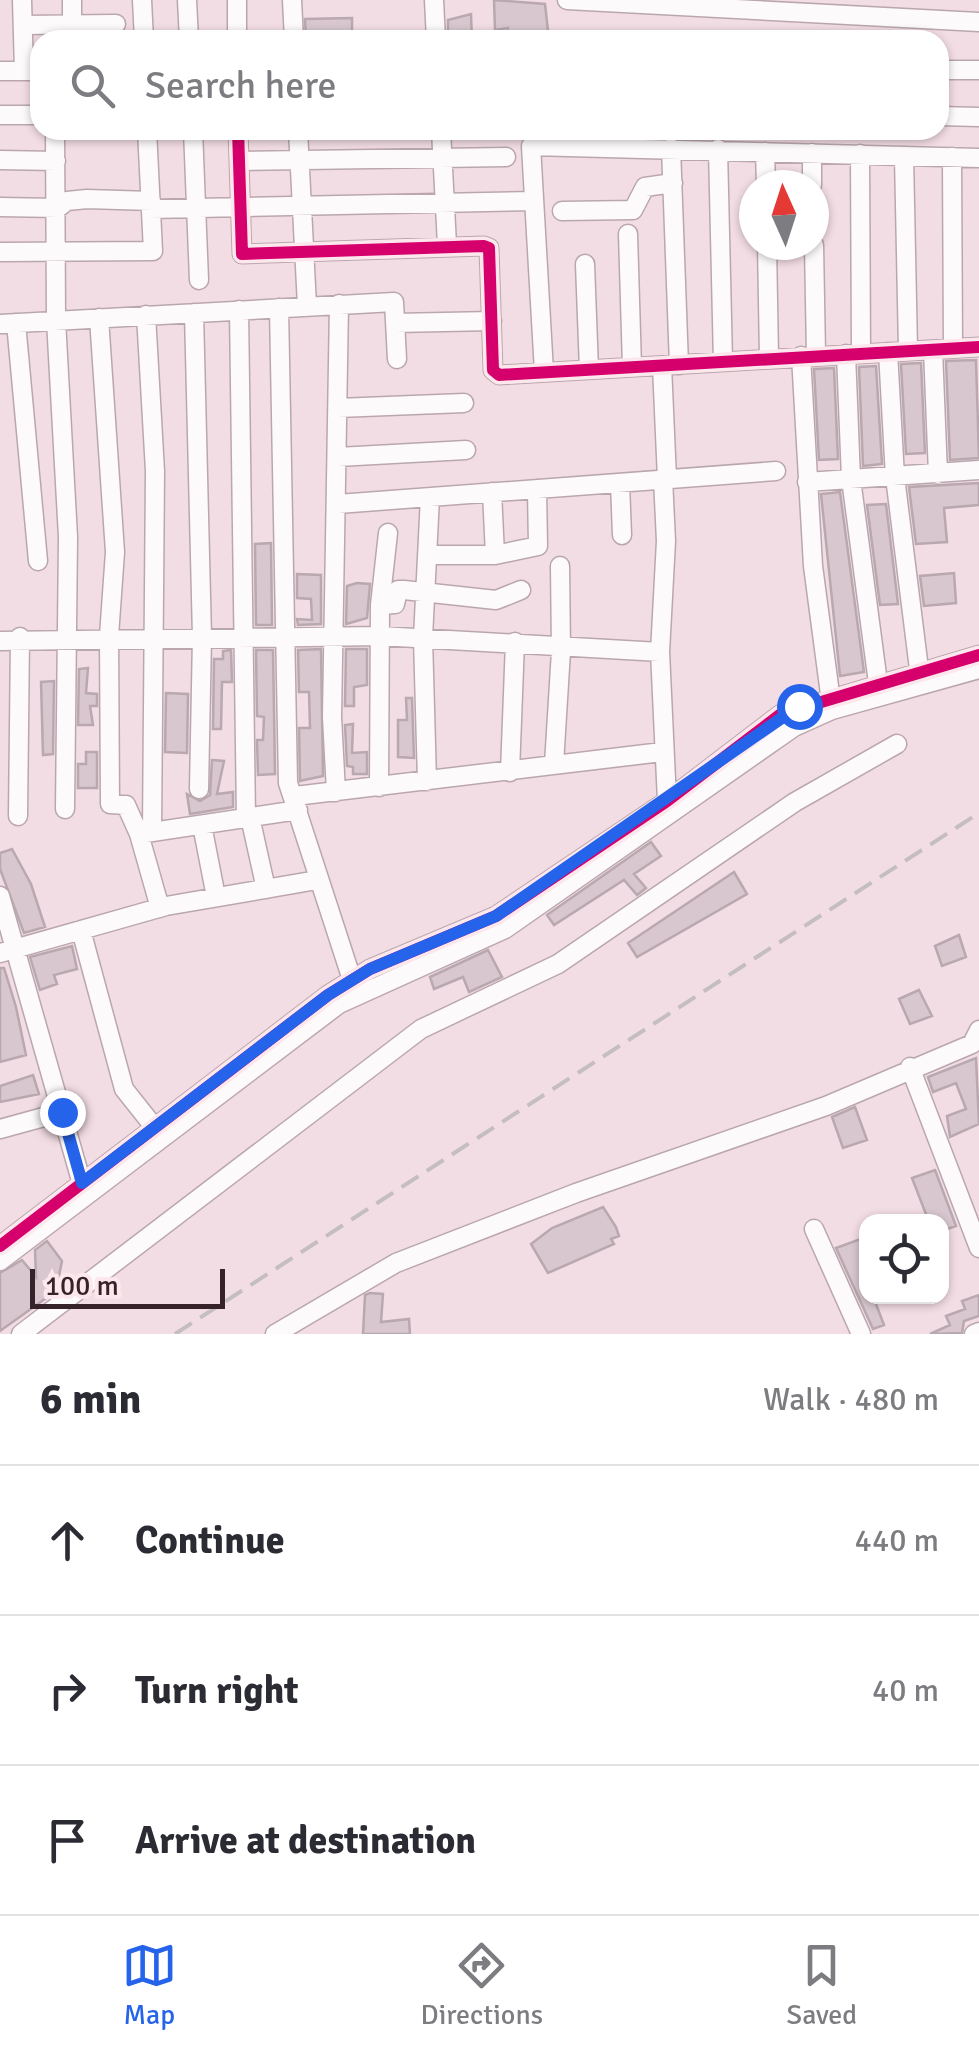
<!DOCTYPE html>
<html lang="en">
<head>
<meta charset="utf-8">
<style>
  body { margin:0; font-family:Signika,sans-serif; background:#f2f2f3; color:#2b2b33 }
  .controls { position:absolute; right:30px; bottom:30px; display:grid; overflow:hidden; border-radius:20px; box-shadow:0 2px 8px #0004 }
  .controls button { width:90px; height:90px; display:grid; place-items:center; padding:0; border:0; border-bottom:2px solid #e1e1e2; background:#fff; color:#2b2b33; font:50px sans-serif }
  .compass { position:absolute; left:739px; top:170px; width:90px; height:90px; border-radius:50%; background:#fff; box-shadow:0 2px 8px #0004; rotate:357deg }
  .scale { position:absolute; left:30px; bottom:25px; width:195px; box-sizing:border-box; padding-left:10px; border:5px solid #362329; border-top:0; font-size:28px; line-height:35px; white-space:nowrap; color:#362329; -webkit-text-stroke:8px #fce7ed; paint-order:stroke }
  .stop { position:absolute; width:30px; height:30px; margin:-22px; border:8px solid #2563eb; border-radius:50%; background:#fff }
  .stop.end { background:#2563eb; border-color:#fff; box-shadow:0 2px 10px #0008 }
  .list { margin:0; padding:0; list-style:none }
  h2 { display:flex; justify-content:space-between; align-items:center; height:130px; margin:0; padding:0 40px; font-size:42px }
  h2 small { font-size:32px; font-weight:400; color:#7c7c81 }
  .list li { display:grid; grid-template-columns:65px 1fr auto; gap:30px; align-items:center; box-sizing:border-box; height:150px; padding:0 40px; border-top:2px solid #e1e1e2 }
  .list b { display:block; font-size:38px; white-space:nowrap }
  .list em { font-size:32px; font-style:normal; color:#7c7c81 }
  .icon { flex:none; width:55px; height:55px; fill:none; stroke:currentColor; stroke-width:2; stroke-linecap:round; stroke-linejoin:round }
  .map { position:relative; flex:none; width:979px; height:1334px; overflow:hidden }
  .search { position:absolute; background:#fff; box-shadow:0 2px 8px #0004; left:30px; right:30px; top:30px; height:110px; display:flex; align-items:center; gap:25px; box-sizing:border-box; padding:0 35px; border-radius:30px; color:#7c7c81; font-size:38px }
  .sheet { height:580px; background:#fff }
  nav { display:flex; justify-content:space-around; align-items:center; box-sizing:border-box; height:140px; border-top:2px solid #e1e1e2; background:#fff; font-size:28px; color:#7c7c81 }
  nav a { display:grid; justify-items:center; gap:5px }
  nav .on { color:#2563eb }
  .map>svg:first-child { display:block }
</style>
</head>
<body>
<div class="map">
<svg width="979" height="1334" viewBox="0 0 979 1334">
  <rect width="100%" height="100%" fill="#f3dde4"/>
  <path fill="#d8c7cf" stroke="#b9a8b0" stroke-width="2.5" d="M 494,0 L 545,4 L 549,40 L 507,40 L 508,28 L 495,30 Z
    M 471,14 L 472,40 L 448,40 L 448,20 Z
    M 352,18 L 352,40 L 306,40 L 305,19 Z
    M 976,360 L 979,458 L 950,460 L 946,361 Z
    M 921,363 L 925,453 L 906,454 L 901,364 Z
    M 876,366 L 882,464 L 863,466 L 859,367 Z
    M 834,368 L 838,459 L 819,460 L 814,369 Z
    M 979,483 L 979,505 L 944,508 L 947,542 L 916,544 L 909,487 Z
    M 840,492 L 864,672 L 840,676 L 821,494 Z
    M 886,504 L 898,604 L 880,605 L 867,505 Z
    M 271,543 L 272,625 L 256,625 L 255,544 Z
    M 954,573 L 956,603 L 924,606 L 920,576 Z
    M 297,574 L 321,575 L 321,624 L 298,625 L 297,619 L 312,620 L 311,599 L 297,598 Z
    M 357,583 L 370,584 L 367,618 L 346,624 L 347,586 Z
    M 321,649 L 323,776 L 300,781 L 299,728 L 310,728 L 309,692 L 299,692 L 298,650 Z
    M 346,649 L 367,649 L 367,685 L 354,687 L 354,706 L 345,706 Z
    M 231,650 L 232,682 L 222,682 L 221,729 L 213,729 L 214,659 L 223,659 L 223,651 Z
    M 256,650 L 273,650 L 275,774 L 258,775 L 257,740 L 263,740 L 264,717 L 257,716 Z
    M 88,668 L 86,693 L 97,694 L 97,706 L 90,706 L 93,725 L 78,725 L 79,669 Z
    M 54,681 L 53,754 L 43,755 L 41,682 Z
    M 166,693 L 188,694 L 187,753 L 165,752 Z
    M 406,698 L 412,698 L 414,758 L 398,757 L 398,720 L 407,720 Z
    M 353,724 L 352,753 L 367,752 L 367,774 L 353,774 L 353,767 L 347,766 L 345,725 Z
    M 86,752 L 97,752 L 97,788 L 78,788 L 78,764 L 86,764 Z
    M 212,760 L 224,761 L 217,794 L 233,792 L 233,807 L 190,814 L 187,794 L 200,801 L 210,795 Z
    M 651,842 L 661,856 L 634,874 L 646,888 L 637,895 L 624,880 L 554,925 L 547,915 Z
    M 12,849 L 31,884 L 45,927 L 24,933 L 0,869 L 0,853 Z
    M 734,872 L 747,894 L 637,957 L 628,943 Z
    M 959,935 L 966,957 L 942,966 L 935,946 Z
    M 72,946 L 77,969 L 54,975 L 57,984 L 40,990 L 30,957 Z
    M 488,950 L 502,977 L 469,992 L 463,977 L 434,989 L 430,977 Z
    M 0,968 L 4,968 L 16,1007 L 26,1055 L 0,1062 Z
    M 919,990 L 932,1016 L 910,1024 L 899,999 Z
    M 976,1058 L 979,1124 L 950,1137 L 947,1116 L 966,1109 L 956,1083 L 933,1092 L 928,1077 Z
    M 33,1075 L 39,1094 L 0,1102 L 0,1086 Z
    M 855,1107 L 867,1140 L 843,1148 L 832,1117 Z
    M 935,1170 L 956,1226 L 942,1231 L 942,1222 L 929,1222 L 912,1178 Z
    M 603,1207 L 616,1227 L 619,1236 L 611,1239 L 614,1244 L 548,1273 L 531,1244 L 552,1228 Z
    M 866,1237 L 866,1296 L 873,1296 L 884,1325 L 873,1329 L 836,1248 Z
    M 47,1241 L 62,1261 L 56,1291 L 0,1331 L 0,1273 L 22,1260 L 36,1277 L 35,1250 Z
    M 370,1293 L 383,1294 L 381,1322 L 409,1319 L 410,1334 L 363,1334 L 365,1295 Z
    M 979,1295 L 979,1316 L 964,1321 L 962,1333 L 930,1334 L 950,1325 L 946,1316 L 965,1309 L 962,1301 Z"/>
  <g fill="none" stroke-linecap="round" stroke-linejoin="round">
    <g stroke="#baa7ad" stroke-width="21">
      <path id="minor" d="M 22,0 L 24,71
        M 72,0 L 72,24
        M 142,0 L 144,40
        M 187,0 L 189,40
        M 292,0 L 294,40
        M 434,0 L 436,40
        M 567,0 L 979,22
        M 23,25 L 116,24
        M 237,40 L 237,0
        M 939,70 L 979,70
        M 0,71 L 40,71
        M 0,115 L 40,115
        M 939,116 L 979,117
        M 55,130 L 56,320 L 68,537 L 65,809
        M 193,130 L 199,280
        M 238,130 L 242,254 L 484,246 L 489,248 L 493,370 L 499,375 L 979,347
        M 298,130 L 307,306
        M 441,130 L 447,245
        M 671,148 L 679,365
        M 718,149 L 723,362
        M 765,152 L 766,185
        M 812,153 L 812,185
        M 860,154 L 861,353
        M 904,156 L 908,350
        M 952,157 L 953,348
        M 0,160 L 56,161
        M 239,161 L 506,157
        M 0,207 L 58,208 L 67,201 L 87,199 L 151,201
        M 151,209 L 533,201
        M 562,211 L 633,210 L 645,187 L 673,183
        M 628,234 L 632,367
        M 767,245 L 769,358
        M 814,245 L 816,355
        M 0,252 L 153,251 L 147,130
        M 585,264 L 589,370
        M 279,308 L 288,783 L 355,989
        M 239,310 L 246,818
        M 194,313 L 202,637 L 199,789
        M 146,315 L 155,471 L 152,831
        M 99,318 L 115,552 L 109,636 L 110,804 L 126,805 L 139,834
        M 16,323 L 38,561
        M 395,323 L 492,321
        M 0,324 L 394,302 L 397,359
        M 933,350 L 938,474
        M 888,352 L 895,477 L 921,685
        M 846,354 L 851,479 L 878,683
        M 801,356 L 813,566 L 832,709
        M 662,366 L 667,479
        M 544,372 L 531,146 L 979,158
        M 338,408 L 464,403
        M 338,457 L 466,450
        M 807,482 L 979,470
        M 620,483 L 622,535
        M 338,504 L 776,471
        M 429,555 L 495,555 L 492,492
        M 495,555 L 538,546 L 537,489
        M 380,605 L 395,604 L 398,590 L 404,590 L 496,600 L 521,590
        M 0,641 L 380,636 L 660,652 L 667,801
        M 660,652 L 666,541 L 663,479
        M 554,764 L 561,651 L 560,566
        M 510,772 L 515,642
        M 427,781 L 423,638 L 430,497
        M 379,787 L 380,605 L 388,533
        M 336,792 L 332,717 L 339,304
        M 295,796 L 662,752
        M 18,816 L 20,637
        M 250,817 L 266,889
        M 202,825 L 216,897
        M 0,896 L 84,1191
        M 160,908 L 139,834 L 298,810
        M 81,930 L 124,1089 L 155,1128
        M 0,953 L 166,906 L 317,880
        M 910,1067 L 979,1248
        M 0,1129 L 62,1112
        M 814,1229 L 861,1334
        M 0,1246 L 328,995 L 370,969 L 496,916 L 667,801 L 781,714 L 979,655
        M 0,1261 L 339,1004 L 505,929 L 794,727 L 832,710 L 979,669
        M 21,1334 L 421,1029 L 558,964 L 795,802 L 897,744
        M 275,1334 L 396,1263 L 576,1193 L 826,1106 L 972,1044 L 979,1030
        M 974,1334 L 979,1332"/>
    </g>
    <use href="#minor" stroke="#fdfafb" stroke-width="18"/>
    <path stroke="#c5bec0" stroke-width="4" stroke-dasharray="20 10" stroke-linecap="butt" d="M 175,1334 L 979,813"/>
    <g stroke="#fce7ed" stroke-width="19">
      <path id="cycleway" d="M 238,130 L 242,254 L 484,246 L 489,248 L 493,370 L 499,375 L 979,347
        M 0,1246 L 328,995 L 370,969 L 496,916 L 667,801 L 781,714 L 979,655"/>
    </g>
    <use href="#cycleway" stroke="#d6006c" stroke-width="12"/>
  </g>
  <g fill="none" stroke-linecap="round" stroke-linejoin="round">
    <path stroke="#2563eb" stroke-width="12" d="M 62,1112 L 82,1183 L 328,995 L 370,969 L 496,916 L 799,706"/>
  </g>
</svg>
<div class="controls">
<button><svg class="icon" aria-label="locate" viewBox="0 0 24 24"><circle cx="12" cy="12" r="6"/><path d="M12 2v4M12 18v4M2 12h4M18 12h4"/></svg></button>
</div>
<svg class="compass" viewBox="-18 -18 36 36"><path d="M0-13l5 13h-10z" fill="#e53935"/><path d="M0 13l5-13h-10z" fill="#7c7c81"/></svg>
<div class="scale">100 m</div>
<div class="stop" style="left:799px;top:706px"></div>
<div class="stop end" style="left:62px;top:1112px"></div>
<div class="search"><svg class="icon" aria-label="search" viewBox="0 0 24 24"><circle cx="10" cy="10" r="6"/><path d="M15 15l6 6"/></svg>Search here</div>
</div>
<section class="sheet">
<h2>6 min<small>Walk · 480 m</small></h2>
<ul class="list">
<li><svg class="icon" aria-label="ahead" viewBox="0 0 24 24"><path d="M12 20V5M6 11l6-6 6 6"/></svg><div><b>Continue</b></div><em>440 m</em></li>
<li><svg class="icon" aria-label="right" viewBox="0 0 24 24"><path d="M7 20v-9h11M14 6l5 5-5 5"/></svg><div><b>Turn right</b></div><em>40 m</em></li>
<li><svg class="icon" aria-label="arrive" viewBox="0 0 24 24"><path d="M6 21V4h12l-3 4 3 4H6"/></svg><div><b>Arrive at destination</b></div></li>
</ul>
</section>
<nav>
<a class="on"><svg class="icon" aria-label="map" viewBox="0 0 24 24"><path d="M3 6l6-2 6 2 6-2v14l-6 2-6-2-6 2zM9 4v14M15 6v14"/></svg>Map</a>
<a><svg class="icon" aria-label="directions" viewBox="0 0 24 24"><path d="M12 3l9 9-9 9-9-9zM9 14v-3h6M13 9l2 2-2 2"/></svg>Directions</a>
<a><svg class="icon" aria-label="saved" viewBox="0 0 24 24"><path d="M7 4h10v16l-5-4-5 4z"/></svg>Saved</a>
</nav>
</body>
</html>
